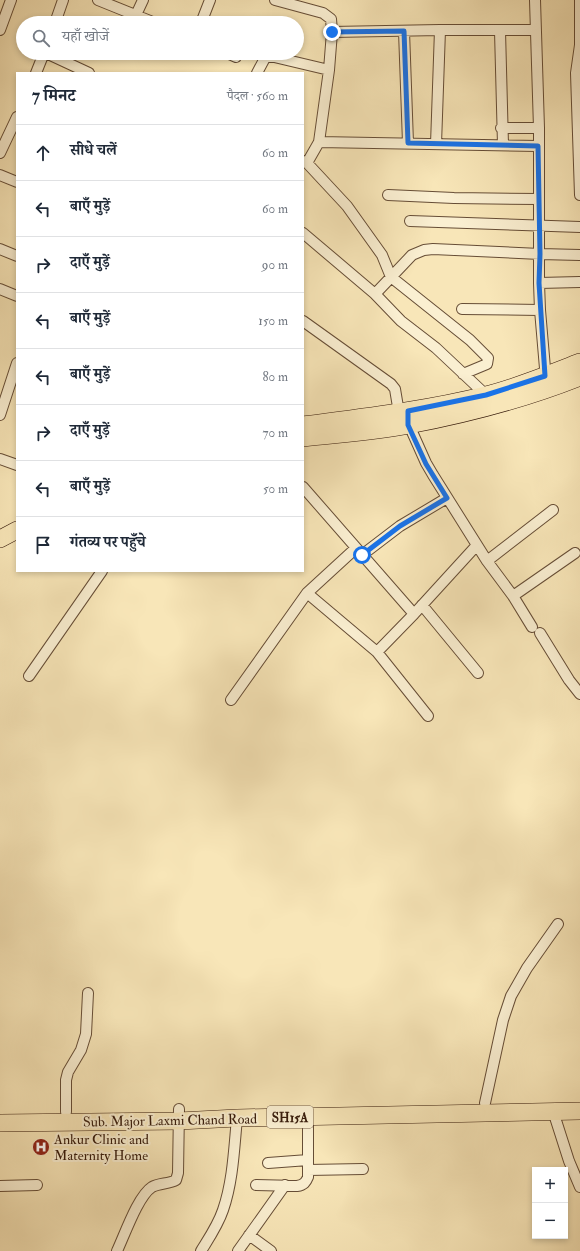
<!DOCTYPE html>
<html lang="hi">
<head>
<meta charset="utf-8">
<style>
  body { margin:0; font-family:"IM FELL Double Pica","Noto Serif Devanagari",serif; background:#f6f6f7; color:#1f2937 }
  .controls { position:absolute; right:12px; bottom:12px; display:grid; overflow:hidden; border-radius:0px; box-shadow:0 2px 6px #0003 }
  .controls button { width:36px; height:36px; display:grid; place-items:center; padding:0; border:0; border-bottom:1px solid #e0e1e3; background:#fff; color:#1f2937; font:20px sans-serif }
  .stop { position:absolute; width:12px; height:12px; margin:-9px; border:3px solid #1a73e8; border-radius:50%; background:#fff }
  .stop.end { background:#1a73e8; border-color:#fff; box-shadow:0 1px 4px #0008 }
  .list { margin:0; padding:0; list-style:none }
  h2 { display:flex; justify-content:space-between; align-items:center; height:52px; margin:0; padding:0 16px; font-size:17px }
  h2 small { font-size:13px; font-weight:400; color:#747a83 }
  .list li { display:grid; grid-template-columns:26px 1fr auto; gap:12px; align-items:center; box-sizing:border-box; height:56px; padding:0 16px; border-top:1px solid #e0e1e3 }
  .list b { display:block; font-size:15px; white-space:nowrap }
  .list em { font-size:13px; font-style:normal; color:#747a83 }
  .icon { flex:none; width:22px; height:22px; fill:none; stroke:currentColor; stroke-width:2; stroke-linecap:round; stroke-linejoin:round }
  .map { position:relative; flex:none; width:580px; height:1251px; overflow:hidden }
  .search { position:absolute; background:#fff; box-shadow:0 2px 6px #0003; left:16px; top:16px; width:288px; height:44px; display:flex; align-items:center; gap:10px; box-sizing:border-box; padding:0 14px; border-radius:22px; color:#747a83; font-size:15px }
  .panel { position:absolute; background:#fff; box-shadow:0 2px 6px #0003; left:16px; top:72px; width:288px; height:500px; border-radius:0px }
  .map>svg:first-child { display:block }
</style>
</head>
<body>
<div class="map">
<svg width="580" height="1251" viewBox="0 0 580 1251">
  <rect width="100%" height="100%" fill="#f8e6b8"/>
  <filter id="stains"><feTurbulence type="fractalNoise" baseFrequency=".005" numOctaves="4"/><feColorMatrix values="0 0 0 0 .2 0 0 0 0 .09 0 0 0 0 .02 0 0 0 .5 -.17"/></filter>
  <radialGradient id="worn" r=".72"><stop offset=".6" stop-color="#630" stop-opacity="0"/><stop offset="1" stop-color="#630" stop-opacity=".3"/></radialGradient>
  <g fill="none" stroke-linecap="round" stroke-linejoin="round">
    <g stroke="#664d36" stroke-width="12">
      <path id="minor" d="M 98,0 L 155,23
        M 275,0 L 323,13 L 331,19 L 332,32 L 329,70 L 319,142 L 307,163
        M 535,0 L 539,128 L 539,283 L 540,310 L 546,380
        M 580,0 L 580,45 L 576,73 L 580,195
        M 136,15 L 143,0
        M 55,23 L 63,0
        M 201,23 L 210,0
        M 0,30 L 11,0
        M 404,31 L 408,143
        M 500,31 L 503,145
        M 332,32 L 440,30 L 536,30
        M 46,53 L 89,73
        M 227,53 L 236,57
        M 36,73 L 44,53
        M 257,73 L 265,58 L 270,56 L 329,70
        M 501,128 L 539,128
        M 319,142 L 538,146
        M 436,144 L 440,30
        M 0,153 L 17,117
        M 303,161 L 307,163 L 347,206 L 382,255 L 391,277 L 470,340 L 488,358 L 487,364 L 463,374
        M 0,175 L 17,182
        M 388,195 L 454,198 L 539,199
        M 410,221 L 580,227
        M 303,233 L 375,294 L 401,321 L 436,348 L 486,395
        M 0,249 L 17,256
        M 539,283 L 580,282
        M 0,289 L 17,296
        M 375,294 L 412,255 L 424,250 L 433,249 L 540,254 L 580,255
        M 462,309 L 540,310
        M 303,321 L 391,384 L 395,389 L 399,413
        M 0,415 L 17,363
        M 408,420 L 409,425 L 426,463 L 433,475 L 487,561 L 513,596 L 532,627
        M 0,459 L 17,465
        M 303,487 L 414,614
        M 362,555 L 400,526 L 447,498
        M 487,561 L 553,510
        M 307,593 L 377,652 L 428,716
        M 513,596 L 575,553
        M 422,605 L 478,673
        M 540,633 L 569,680 L 580,694
        M 377,652 L 414,614 L 477,545
        M 29,676 L 102,571
        M 231,700 L 307,593 L 356,548
        M 485,1103 L 503,1020 L 511,996 L 527,968 L 558,924
        M 553,1111 L 569,1161 L 580,1187
        M 66,1112 L 66,1080 L 68,1072 L 81,1050 L 86,1034 L 88,993
        M 268,1163 L 308,1160
        M 308,1170 L 363,1169
        M 256,1185 L 297,1186 C 304,1185 306,1182 308,1177 L 308,1117
        M 0,1186 L 37,1185
        M 249,1235 L 271,1251
        M 117,1251 C 125,1234 138,1196 152,1187 C 159,1183 169,1184 176,1180 L 178,1173 L 179,1109
        M 201,1251 C 209,1238 218,1225 223,1210 C 233,1181 234,1149 237,1118
        M 238,1251 L 285,1185"/>
    </g>
    <g stroke="#361a0a" stroke-width="18">
      <path id="primary" d="M 303,425 C 364,417 426,410 486,395 C 518,387 549,374 580,362
        M 303,438 C 338,434 375,432 409,425 C 467,414 525,399 580,377
        M 0,539 L 17,530
        M 0,1123 L 179,1121 L 237,1118 L 580,1111"/>
    </g>
    <use href="#minor" stroke="#faefd1" stroke-width="10"/>
    <use href="#primary" stroke="#f8e6b8" stroke-width="17"/>
  </g>
  <g fill="none" stroke-linecap="round" stroke-linejoin="round">
    <path stroke="#1a73e8" stroke-width="5" d="M 332,32 L 404,31 L 408,143 L 538,146 L 540,254 L 539,283 L 545,376 L 486,395 L 408,411 L 408,425 L 426,464 L 447,498 L 400,526 L 362,555"/>
  </g>
  <defs>
    <g id="hospital-disc" transform="scale(0.9)"><circle r="9.5" fill="#8f2418" stroke="#faefd1"/><path d="M-5-5h3v3.5h4V-5h3V5h-3V1.5h-4V5h-3Z" fill="#fff"/></g>
  </defs>
  <g fill-rule="evenodd">
    <use href="#hospital-disc" x="41" y="1147"/>
  </g>
  <g text-anchor="middle" stroke-width="4" stroke-linejoin="round" paint-order="stroke">
    <rect fill="#faefd1" stroke="#715a46" stroke-width="1" x="267" y="1106" width="46" height="22" rx="3"/>
    <g font-size="13" font-weight="bold" fill="#361a0a">
      <text x="290" y="1122">SH15A</text>
    </g>
    <g font-size="14" fill="#361a0a" stroke="#faefd1">
      <text transform="translate(170 1120) rotate(-1)" y="5">Sub. Major Laxmi Chand Road</text>
    </g>
    <g font-size="14" fill="#361a0a" stroke="#faefd1" text-anchor="start">
      <text x="54" y="1144">Ankur Clinic and<tspan x="54" dy="16">Maternity Home</tspan></text>
    </g>
  </g>
  <rect width="100%" height="100%" filter="url(#stains)"/>
  <rect width="100%" height="100%" fill="url(#worn)"/>
</svg>
<div class="controls">
<button>+</button>
<button>−</button>
</div>
<div class="stop" style="left:362px;top:555px"></div>
<div class="stop end" style="left:332px;top:32px"></div>
<div class="search"><svg class="icon" aria-label="search" viewBox="0 0 24 24"><circle cx="10" cy="10" r="6"/><path d="M15 15l6 6"/></svg>यहाँ खोजें</div>
<section class="panel">
<h2>7 मिनट<small>पैदल · 560 m</small></h2>
<ul class="list">
<li><svg class="icon" aria-label="ahead" viewBox="0 0 24 24"><path d="M12 20V5M6 11l6-6 6 6"/></svg><div><b>सीधे चलें</b></div><em>60 m</em></li>
<li><svg class="icon" aria-label="left" viewBox="0 0 24 24"><path d="M17 20v-9H6M10 6l-5 5 5 5"/></svg><div><b>बाएँ मुड़ें</b></div><em>60 m</em></li>
<li><svg class="icon" aria-label="right" viewBox="0 0 24 24"><path d="M7 20v-9h11M14 6l5 5-5 5"/></svg><div><b>दाएँ मुड़ें</b></div><em>90 m</em></li>
<li><svg class="icon" aria-label="left" viewBox="0 0 24 24"><path d="M17 20v-9H6M10 6l-5 5 5 5"/></svg><div><b>बाएँ मुड़ें</b></div><em>150 m</em></li>
<li><svg class="icon" aria-label="left" viewBox="0 0 24 24"><path d="M17 20v-9H6M10 6l-5 5 5 5"/></svg><div><b>बाएँ मुड़ें</b></div><em>80 m</em></li>
<li><svg class="icon" aria-label="right" viewBox="0 0 24 24"><path d="M7 20v-9h11M14 6l5 5-5 5"/></svg><div><b>दाएँ मुड़ें</b></div><em>70 m</em></li>
<li><svg class="icon" aria-label="left" viewBox="0 0 24 24"><path d="M17 20v-9H6M10 6l-5 5 5 5"/></svg><div><b>बाएँ मुड़ें</b></div><em>50 m</em></li>
<li><svg class="icon" aria-label="arrive" viewBox="0 0 24 24"><path d="M6 21V4h12l-3 4 3 4H6"/></svg><div><b>गंतव्य पर पहुँचे</b></div></li>
</ul>
</section>
</div>
</body>
</html>
